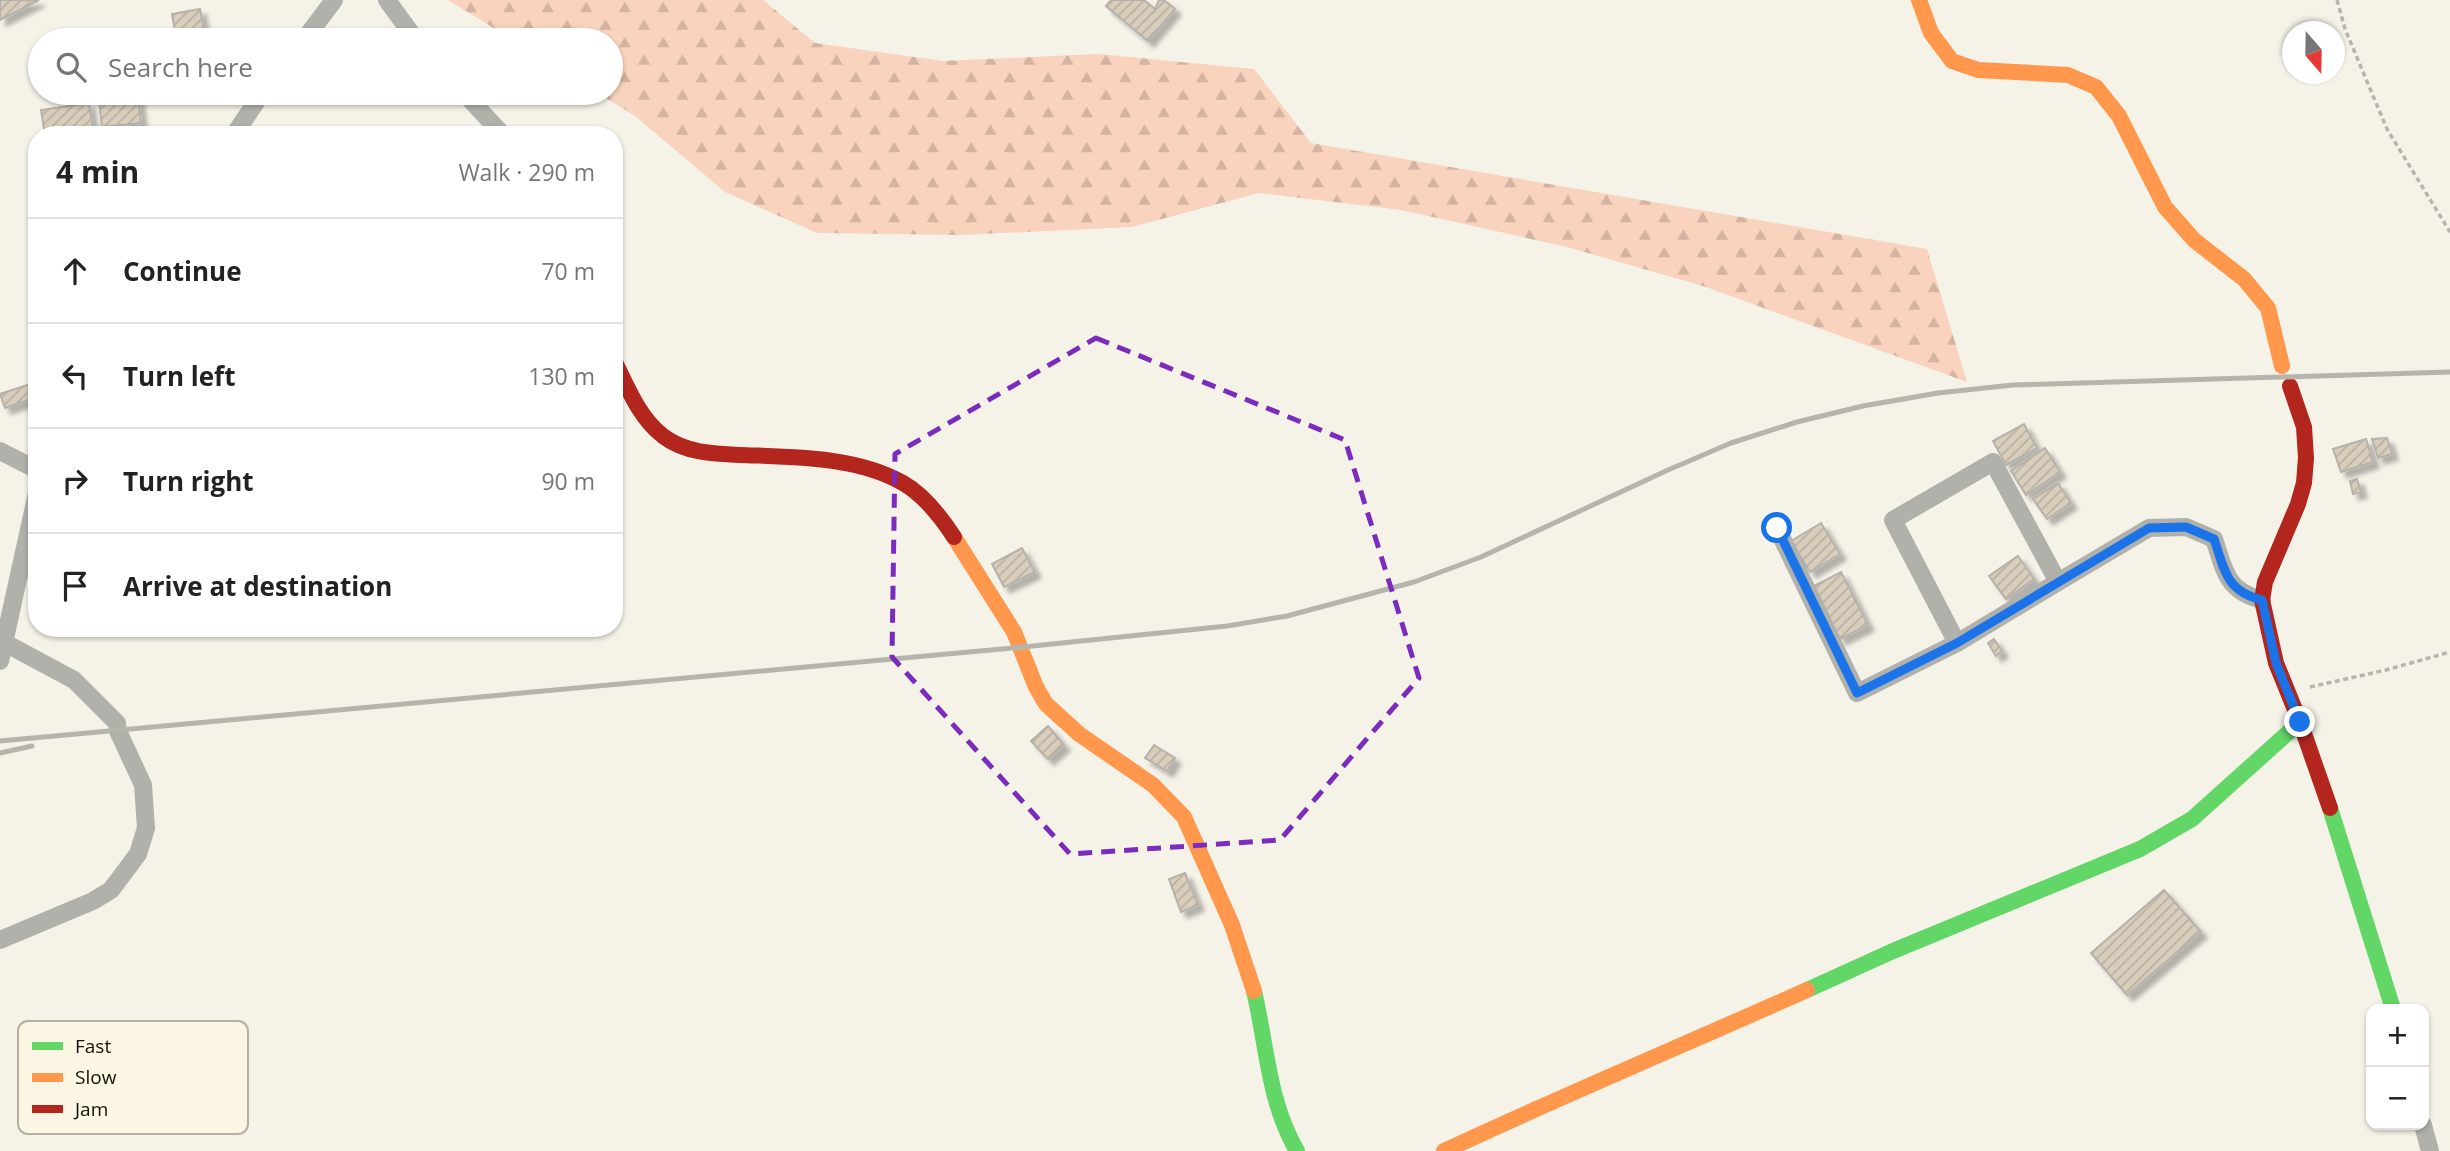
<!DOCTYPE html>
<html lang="en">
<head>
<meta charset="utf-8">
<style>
  body { margin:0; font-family:"Open Sans",sans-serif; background:#f6f6f6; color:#222 }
  .controls { position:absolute; right:21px; bottom:21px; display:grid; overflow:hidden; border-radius:14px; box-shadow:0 2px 5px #0004 }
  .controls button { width:63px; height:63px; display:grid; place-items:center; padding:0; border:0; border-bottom:2px solid #e0e0e0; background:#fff; color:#222; font:35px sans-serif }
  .compass { position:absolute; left:2282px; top:21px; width:63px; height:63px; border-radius:50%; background:#fff; box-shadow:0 2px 5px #0004; rotate:160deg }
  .stop { position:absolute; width:21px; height:21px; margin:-16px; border:5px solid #1a73e8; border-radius:50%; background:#fff }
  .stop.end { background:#1a73e8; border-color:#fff; box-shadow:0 2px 7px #0008 }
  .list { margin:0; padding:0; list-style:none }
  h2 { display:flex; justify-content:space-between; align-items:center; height:91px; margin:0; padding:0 28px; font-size:30px }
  h2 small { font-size:23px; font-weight:400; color:#767676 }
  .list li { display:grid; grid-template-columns:46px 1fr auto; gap:21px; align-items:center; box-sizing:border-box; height:105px; padding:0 28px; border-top:2px solid #e0e0e0 }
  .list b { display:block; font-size:26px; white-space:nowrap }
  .list em { font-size:23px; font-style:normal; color:#767676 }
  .icon { flex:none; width:38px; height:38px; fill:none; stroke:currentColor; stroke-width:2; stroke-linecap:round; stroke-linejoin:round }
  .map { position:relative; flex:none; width:2450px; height:1151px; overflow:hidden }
  .search { position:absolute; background:#fff; box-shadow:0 2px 5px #0004; left:28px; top:28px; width:595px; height:77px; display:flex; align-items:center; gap:18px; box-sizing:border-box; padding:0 24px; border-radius:38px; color:#767676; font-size:26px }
  .panel { position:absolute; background:#fff; box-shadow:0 2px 5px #0004; left:28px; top:126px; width:595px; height:511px; border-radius:28px }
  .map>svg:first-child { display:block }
</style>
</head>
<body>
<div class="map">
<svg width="2450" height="1151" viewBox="0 0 2450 1151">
  <defs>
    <pattern id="forest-firs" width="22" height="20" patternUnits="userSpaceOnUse" patternTransform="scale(1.75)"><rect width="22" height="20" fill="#f9d3bd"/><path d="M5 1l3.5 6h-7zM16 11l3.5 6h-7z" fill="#d4b4a1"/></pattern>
    <pattern id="building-hatch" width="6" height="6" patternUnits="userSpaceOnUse" patternTransform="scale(1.75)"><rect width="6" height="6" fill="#d9cebc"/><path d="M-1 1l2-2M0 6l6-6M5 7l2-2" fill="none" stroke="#b9b0a0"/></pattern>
    <filter id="shadow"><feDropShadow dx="6" dy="6" stdDeviation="2" flood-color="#0004"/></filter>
  </defs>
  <rect width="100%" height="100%" fill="#f5f2e8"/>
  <path fill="url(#forest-firs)" d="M 448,0 L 763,0 L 815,43 L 943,61 L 1098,54 L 1254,69 L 1311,143 L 1927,249 L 1967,382 L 1706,287 L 1567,247 L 1401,210 L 1259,193 L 1132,227 L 961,235 L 817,233 L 725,192 L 635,116 L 598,93 L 611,93 L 611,40 L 513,40 Z"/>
  <path fill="url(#building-hatch)" stroke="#b6b2ab" stroke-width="2" filter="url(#shadow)" d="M 0,0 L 39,0 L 0,20 Z
    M 1111,0 L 1144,0 L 1155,9 L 1159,0 L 1164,0 L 1175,9 L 1148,41 L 1106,6 Z
    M 200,9 L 204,32 L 176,37 L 172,14 Z
    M 138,98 L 141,123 L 102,127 L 99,102 Z
    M 89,103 L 93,130 L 61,135 L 45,135 L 41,110 Z
    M 37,382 L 37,397 L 5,408 L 0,394 Z
    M 2024,424 L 2037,448 L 2006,465 L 1993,441 Z
    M 2387,438 L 2392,454 L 2378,458 L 2372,439 Z
    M 2366,439 L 2373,462 L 2341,472 L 2333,449 Z
    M 2045,448 L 2060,472 L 2026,495 L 2011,471 Z
    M 2357,479 L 2361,492 L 2353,494 L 2350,481 Z
    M 2058,483 L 2071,503 L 2047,519 L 2033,499 Z
    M 1821,523 L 1840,554 L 1810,572 L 1791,541 Z
    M 1022,548 L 1035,572 L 1004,587 L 992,564 Z
    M 2018,556 L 2034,579 L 2006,599 L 1989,576 Z
    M 1841,572 L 1868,625 L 1840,639 L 1814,586 Z
    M 1994,639 L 2002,651 L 1996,656 L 1988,643 Z
    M 1048,726 L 1064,745 L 1048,759 L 1031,741 Z
    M 1154,745 L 1175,758 L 1167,771 L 1145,758 Z
    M 1185,873 L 1198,905 L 1181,912 L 1169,879 Z
    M 2164,890 L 2201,932 L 2127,995 L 2091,953 Z"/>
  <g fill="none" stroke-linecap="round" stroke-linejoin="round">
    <path stroke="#b5b5b0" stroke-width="3.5" stroke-dasharray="5 3.5" stroke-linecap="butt" d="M 2337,0 L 2345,29 L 2387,129 L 2450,232
      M 2310,687 L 2386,670 L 2450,652"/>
    <path stroke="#b1b1ac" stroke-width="18" d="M 387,0 L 416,40
      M 304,40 L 334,0
      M 464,93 L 503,135
      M 234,135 L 262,93
      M 0,451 L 37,470
      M 1777,528 L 1857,693 L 1957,643 L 2058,582
      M 1957,643 L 1893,520 L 1993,462 L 2058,582 L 2149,528 L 2186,527 L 2214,539 C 2225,571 2226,591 2262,600
      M 0,661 L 37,493
      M 0,940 L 93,901 L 111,890 L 138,854 L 146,828 L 143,785 L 118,731 L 117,723 L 74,680 L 5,643
      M 2423,1125 L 2430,1151"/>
    <path stroke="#63d668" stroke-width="16" d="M 2330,808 L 2393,1009
      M 1807,990 L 1893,951 L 2140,849 L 2192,819 L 2300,722
      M 1254,991 C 1267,1046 1268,1101 1297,1151"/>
    <path stroke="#ff974d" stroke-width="16" d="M 1919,0 L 1931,33 L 1952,61 L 1978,70 L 2068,75 L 2096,87 L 2119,116 L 2165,207 L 2194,240 L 2244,279 L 2268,308 L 2282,366
      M 954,537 L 1014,632 L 1036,687 L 1046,704 L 1079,734 L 1153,785 L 1184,817 L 1232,925 L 1254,991
      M 1444,1151 C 1564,1095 1686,1044 1807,990"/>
    <path stroke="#b3261e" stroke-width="16" d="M 614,360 C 627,386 639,418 663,436 C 685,453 714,454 740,455 C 792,457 856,456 903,483 C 924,495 941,517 954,537
      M 2290,386 L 2304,427 L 2306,458 L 2304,483 L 2298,504 L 2265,582 L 2262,600 L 2276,663 L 2300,722 L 2330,808"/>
    <path stroke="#b5b4ad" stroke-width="5" d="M 0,741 L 1023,647 L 1227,626 L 1287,616 L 1414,582 L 1481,557 L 1668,470 L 1731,443 L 1797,422 L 1863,406 L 1938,393 L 2013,385 L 2450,372
      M 0,753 L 32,746"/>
  </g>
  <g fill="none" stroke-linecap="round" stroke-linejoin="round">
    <path stroke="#1a73e8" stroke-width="9" d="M 1777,528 L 1857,693 L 1957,643 L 2149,528 L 2186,527 L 2214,539 C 2225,571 2226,591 2262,600 L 2276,663 L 2300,722"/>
  </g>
  <path fill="none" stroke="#7b2cbf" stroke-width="5" stroke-dasharray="14 9" stroke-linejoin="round" d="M 1096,338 L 1345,440 L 1419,678 L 1280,840 L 1070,854 L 892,657 L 895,454 Z"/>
  <rect x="18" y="1021" width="230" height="113" rx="10" fill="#faf6e3" stroke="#b4b1a2" stroke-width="2"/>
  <rect x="32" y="1042" width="31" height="8" fill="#63d668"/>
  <rect x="32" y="1073" width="31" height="9" fill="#ff974d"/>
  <rect x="32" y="1105" width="31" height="8" fill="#b3261e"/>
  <g font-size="19" fill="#12100a">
    <text x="75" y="1053">Fast</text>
    <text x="75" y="1084">Slow</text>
    <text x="75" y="1116">Jam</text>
  </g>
</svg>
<div class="controls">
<button>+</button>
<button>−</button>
</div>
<svg class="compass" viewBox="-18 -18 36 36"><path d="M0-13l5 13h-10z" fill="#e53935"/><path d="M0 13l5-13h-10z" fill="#767676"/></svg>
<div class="stop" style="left:1777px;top:528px"></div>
<div class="stop end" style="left:2300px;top:722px"></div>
<div class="search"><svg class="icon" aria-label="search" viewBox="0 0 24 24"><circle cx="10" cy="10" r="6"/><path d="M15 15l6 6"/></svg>Search here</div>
<section class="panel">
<h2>4 min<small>Walk · 290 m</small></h2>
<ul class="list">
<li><svg class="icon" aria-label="ahead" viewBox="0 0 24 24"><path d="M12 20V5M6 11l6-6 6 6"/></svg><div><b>Continue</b></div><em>70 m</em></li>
<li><svg class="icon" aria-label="left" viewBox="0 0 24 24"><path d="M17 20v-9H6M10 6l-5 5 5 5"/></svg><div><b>Turn left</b></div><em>130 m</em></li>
<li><svg class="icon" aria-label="right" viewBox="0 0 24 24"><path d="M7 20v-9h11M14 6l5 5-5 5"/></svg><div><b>Turn right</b></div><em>90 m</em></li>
<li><svg class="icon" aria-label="arrive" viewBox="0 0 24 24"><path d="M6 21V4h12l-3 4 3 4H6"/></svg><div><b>Arrive at destination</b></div></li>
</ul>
</section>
</div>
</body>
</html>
